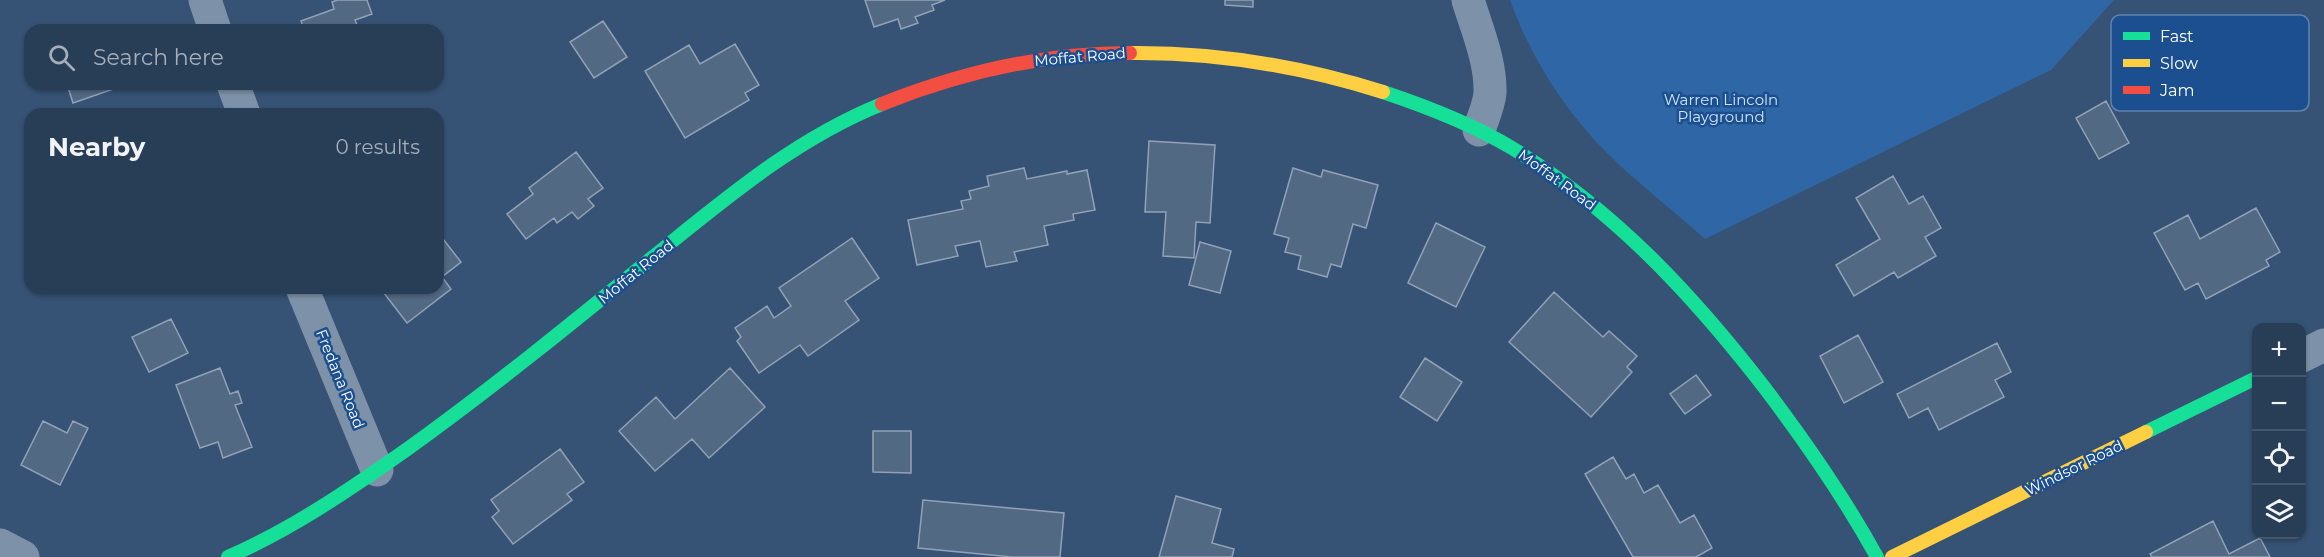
<!DOCTYPE html>
<html lang="en">
<head>
<meta charset="utf-8">
<style>
  body { margin:0; font-family:Montserrat,sans-serif; background:#344961; color:#f1f3f6 }
  .controls { position:absolute; right:18px; bottom:18px; display:grid; overflow:hidden; border-radius:12px; box-shadow:0 2px 4px #0004 }
  .controls button { width:54px; height:54px; display:grid; place-items:center; padding:0; border:0; border-bottom:2px solid #44576d; background:#283e57; color:#f1f3f6; font:30px sans-serif }
  .list { margin:0; padding:0; list-style:none }
  h2 { display:flex; justify-content:space-between; align-items:center; height:78px; margin:0; padding:0 24px; font-size:26px }
  h2 small { font-size:20px; font-weight:400; color:#a5aeba }
  .icon { flex:none; width:33px; height:33px; fill:none; stroke:currentColor; stroke-width:2; stroke-linecap:round; stroke-linejoin:round }
  .map { position:relative; flex:none; width:2324px; height:557px; overflow:hidden }
  .search { position:absolute; background:#283e57; box-shadow:0 2px 4px #0004; left:24px; top:24px; width:420px; height:66px; display:flex; align-items:center; gap:15px; box-sizing:border-box; padding:0 21px; border-radius:18px; color:#a5aeba; font-size:22px }
  .panel { position:absolute; background:#283e57; box-shadow:0 2px 4px #0004; left:24px; top:108px; width:420px; height:186px; border-radius:18px }
  .map>svg:first-child { display:block }
</style>
</head>
<body>
<div class="map">
<svg width="2324" height="557" viewBox="0 0 2324 557">
  <rect width="100%" height="100%" fill="#365274"/>
  <path fill="#2f66a5" d="M 1510,0 L 2114,0 L 2051,70 L 1705,239 C 1674,211 1641,186 1611,157 C 1567,114 1531,59 1510,0 Z"/>
  <path fill="#526984" stroke="#92a2b6" stroke-width="1.5" d="M 337,0 L 367,0 L 372,14 L 355,20 L 359,30 L 304,30 L 301,21 L 334,9 L 332,2 Z
    M 865,0 L 945,0 L 932,5 L 934,10 L 915,17 L 918,23 L 901,29 L 898,19 L 874,27 Z
    M 1225,0 L 1253,0 L 1253,7 L 1225,5 Z
    M 603,21 L 627,57 L 594,78 L 570,42 Z
    M 735,44 L 759,85 L 745,93 L 749,100 L 685,138 L 645,71 L 689,45 L 700,64 Z
    M 67,84 L 121,84 L 122,86 L 73,103 Z
    M 2106,101 L 2129,143 L 2099,159 L 2076,118 Z
    M 1149,141 L 1215,145 L 1210,223 L 1196,222 L 1194,258 L 1163,256 L 1166,212 L 1145,212 Z
    M 576,152 L 603,188 L 588,199 L 594,206 L 578,219 L 572,212 L 557,223 L 554,218 L 526,239 L 507,214 L 533,194 L 529,188 Z
    M 1024,168 L 1027,179 L 1067,171 L 1067,174 L 1087,170 L 1095,210 L 1073,214 L 1074,220 L 1044,226 L 1048,245 L 1014,252 L 1017,261 L 986,267 L 980,241 L 955,246 L 958,256 L 917,265 L 908,220 L 963,209 L 961,201 L 971,199 L 969,191 L 989,186 L 987,176 Z
    M 1293,168 L 1321,177 L 1323,170 L 1378,185 L 1366,228 L 1353,224 L 1341,267 L 1331,264 L 1327,277 L 1298,269 L 1301,256 L 1285,252 L 1289,238 L 1274,234 Z
    M 1893,176 L 1909,204 L 1923,196 L 1941,228 L 1925,237 L 1936,256 L 1898,278 L 1894,272 L 1854,296 L 1836,265 L 1880,239 L 1856,198 Z
    M 2256,208 L 2280,252 L 2266,260 L 2269,266 L 2206,299 L 2198,283 L 2185,290 L 2154,233 L 2188,215 L 2200,239 Z
    M 1436,223 L 1485,247 L 1456,307 L 1408,283 Z
    M 852,238 L 879,278 L 845,301 L 859,320 L 808,356 L 800,345 L 759,373 L 737,341 L 741,337 L 735,328 L 767,306 L 774,318 L 791,306 L 779,288 Z
    M 443,239 L 461,262 L 442,277 L 451,289 L 407,323 L 380,288 L 438,288 L 438,242 Z
    M 1200,242 L 1231,251 L 1220,293 L 1189,285 Z
    M 1554,292 L 1603,337 L 1609,331 L 1637,356 L 1627,367 L 1632,372 L 1591,417 L 1509,342 Z
    M 171,319 L 188,353 L 149,372 L 132,337 Z
    M 1858,335 L 1883,382 L 1844,403 L 1820,356 Z
    M 1997,343 L 2011,372 L 1995,380 L 2004,397 L 1939,430 L 1928,408 L 1909,418 L 1897,394 Z
    M 1425,358 L 1462,382 L 1437,421 L 1400,397 Z
    M 220,368 L 230,394 L 238,391 L 242,403 L 235,405 L 252,447 L 223,458 L 218,442 L 200,448 L 176,385 Z
    M 730,368 L 765,407 L 709,458 L 692,439 L 655,471 L 619,431 L 656,397 L 675,419 Z
    M 1696,375 L 1711,395 L 1685,414 L 1670,394 Z
    M 43,421 L 67,433 L 73,421 L 88,428 L 60,485 L 21,465 Z
    M 873,431 L 911,431 L 911,473 L 873,472 Z
    M 560,449 L 584,482 L 567,494 L 572,500 L 513,544 L 492,517 L 499,511 L 491,500 Z
    M 1613,457 L 1626,479 L 1634,474 L 1644,493 L 1658,485 L 1680,523 L 1694,515 L 1712,548 L 1696,557 L 1633,557 L 1585,474 Z
    M 1176,496 L 1221,509 L 1212,543 L 1234,549 L 1232,557 L 1159,557 Z
    M 923,500 L 1064,513 L 1060,557 L 1012,557 L 918,548 Z
    M 2213,521 L 2229,554 L 2260,538 L 2270,557 L 2152,557 L 2150,554 Z"/>
  <g fill="none" stroke-linecap="round" stroke-linejoin="round">
    <path stroke="#7d92a8" stroke-width="33" d="M 205,0 L 215,30
      M 1468,0 C 1477,29 1491,62 1490,93 C 1489,105 1483,118 1479,130
      M 233,84 L 244,114
      M 302,288 L 377,470
      M 2302,356 L 2324,345
      M 0,545 L 23,557"/>
    <path stroke="#16e098" stroke-width="14" d="M 1383,92 C 1428,107 1472,124 1512,148 C 1613,209 1692,294 1764,387 C 1805,441 1844,497 1877,557
      M 2146,432 L 2256,378
      M 228,557 C 292,529 349,490 406,450 C 491,389 572,323 653,257 C 725,199 795,139 882,104"/>
    <path stroke="#ffcf43" stroke-width="14" d="M 1130,53 C 1217,52 1300,66 1383,92
      M 1892,557 L 2146,432"/>
    <path stroke="#f24e42" stroke-width="14" d="M 882,104 C 962,72 1044,53 1130,53"/>
  </g>
  <g text-anchor="middle" stroke-width="5" stroke-linejoin="round" paint-order="stroke">
    <g font-size="15" fill="#fff" stroke="#1b4f8f">
      <text transform="translate(1080 57) rotate(-5)" y="5">Moffat Road</text>
      <text transform="translate(1557 180) rotate(36)" y="5">Moffat Road</text>
      <text transform="translate(636 272) rotate(-39)" y="5">Moffat Road</text>
      <text transform="translate(340 379) rotate(68)" y="5">Fredana Road</text>
      <text transform="translate(2074 468) rotate(-26)" y="5">Windsor Road</text>
    </g>
    <g font-size="15" fill="#cfe3fa" stroke="#1b4f8f">
      <text x="1721" y="105">Warren Lincoln<tspan x="1721" dy="17">Playground</tspan></text>
    </g>
  </g>
  <rect x="2111" y="15" width="198" height="96" rx="9" fill="#1b4f8f" stroke="#5f84b1" stroke-width="1.5"/>
  <rect x="2123" y="32" width="27" height="8" fill="#16e098"/>
  <rect x="2123" y="59" width="27" height="8" fill="#ffcf43"/>
  <rect x="2123" y="86" width="27" height="8" fill="#f24e42"/>
  <g font-size="16" fill="#fff">
    <text x="2160" y="42">Fast</text>
    <text x="2160" y="69">Slow</text>
    <text x="2160" y="96">Jam</text>
  </g>
</svg>
<div class="controls">
<button>+</button>
<button>−</button>
<button><svg class="icon" aria-label="locate" viewBox="0 0 24 24"><circle cx="12" cy="12" r="6"/><path d="M12 2v4M12 18v4M2 12h4M18 12h4"/></svg></button>
<button><svg class="icon" aria-label="layers" viewBox="0 0 24 24"><path d="M12 4l9 5-9 5-9-5zM3 14l9 5 9-5"/></svg></button>
</div>
<div class="search"><svg class="icon" aria-label="search" viewBox="0 0 24 24"><circle cx="10" cy="10" r="6"/><path d="M15 15l6 6"/></svg>Search here</div>
<section class="panel">
<h2>Nearby<small>0 results</small></h2>
<ul class="list">
</ul>
</section>
</div>
</body>
</html>
